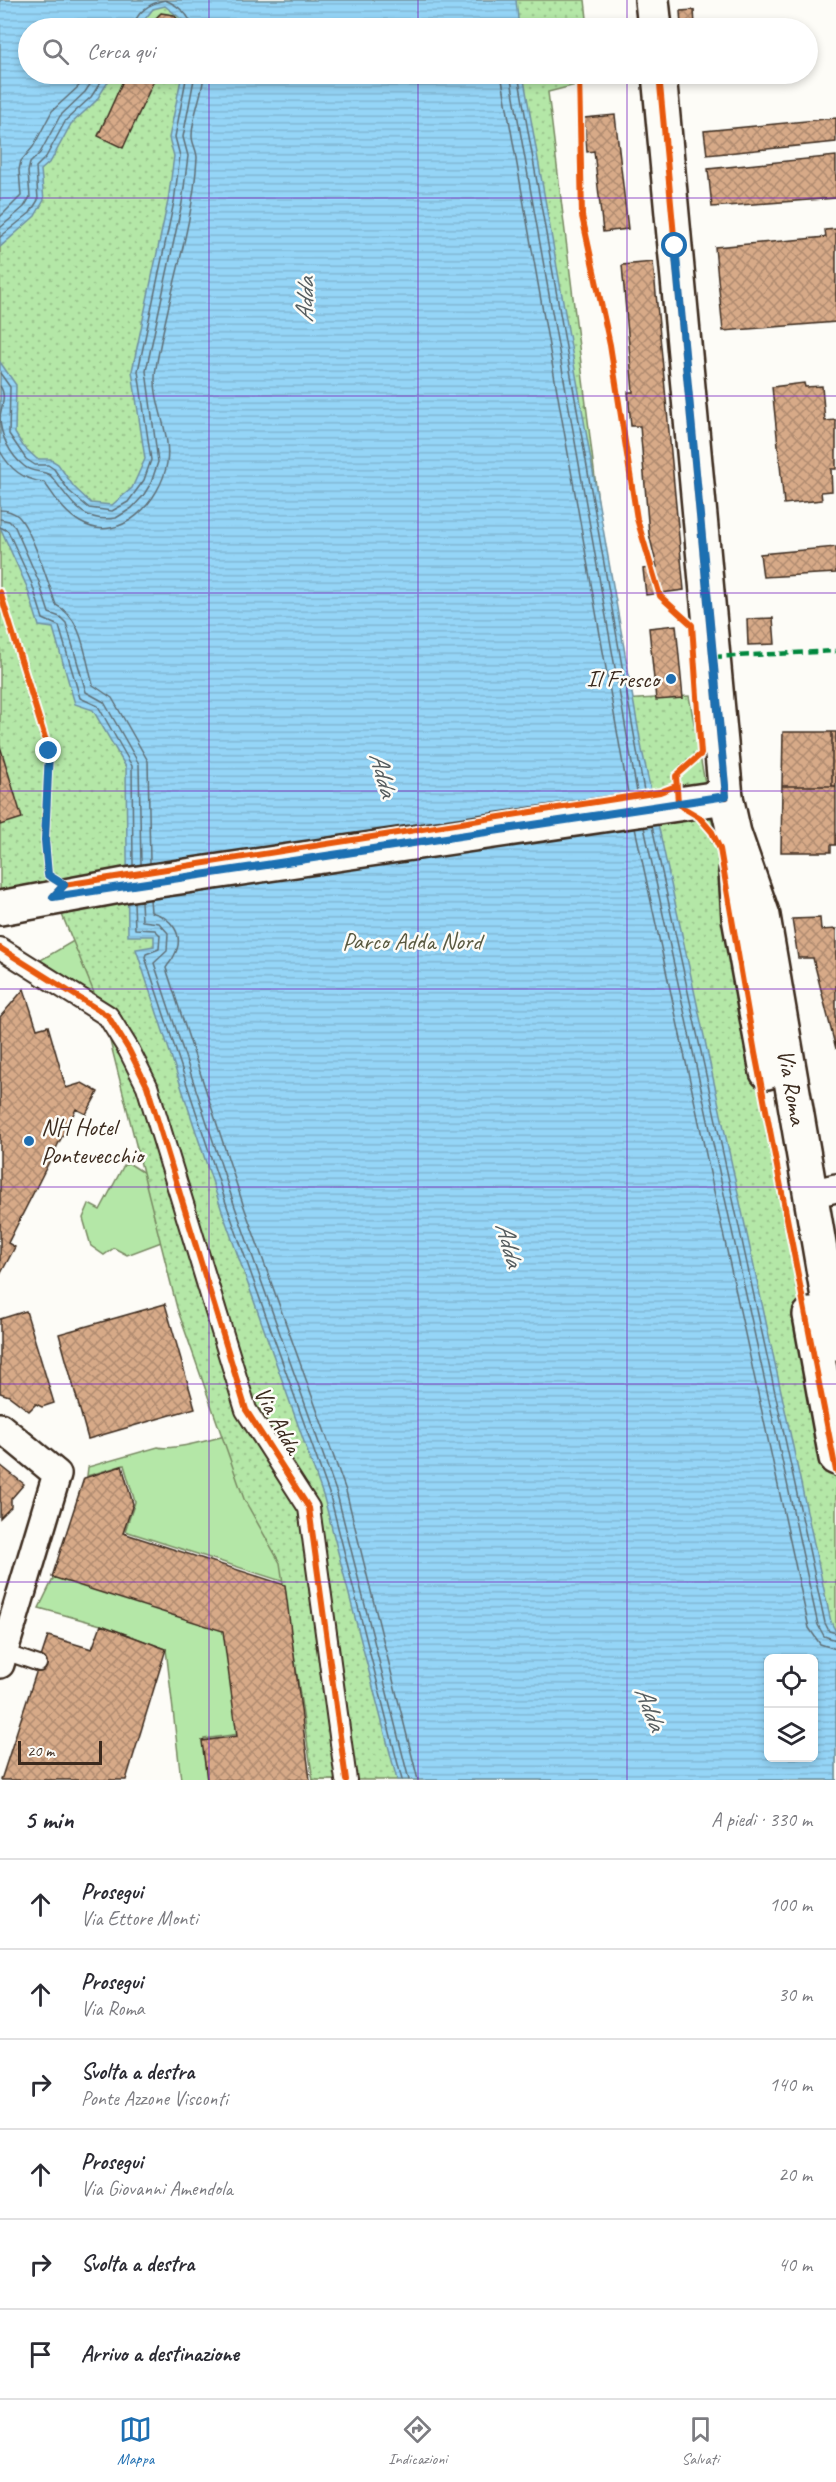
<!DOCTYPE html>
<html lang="it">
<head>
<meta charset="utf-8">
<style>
  body { margin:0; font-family:Caveat,sans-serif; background:#f2f2f3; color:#2b2b33 }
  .controls { position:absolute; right:18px; bottom:18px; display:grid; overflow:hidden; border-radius:9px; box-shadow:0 3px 9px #0003 }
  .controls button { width:54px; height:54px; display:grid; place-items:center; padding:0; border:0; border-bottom:2px solid #e1e1e2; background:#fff; color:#2b2b33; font:30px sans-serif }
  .scale { position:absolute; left:18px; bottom:15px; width:84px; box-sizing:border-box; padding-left:6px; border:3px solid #3b2a1e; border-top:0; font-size:16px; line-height:21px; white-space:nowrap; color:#3b2a1e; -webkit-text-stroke:4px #fdfcf7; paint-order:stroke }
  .stop { position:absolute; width:18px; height:18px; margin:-14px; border:4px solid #1f6fb2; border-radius:50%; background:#fff }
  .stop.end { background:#1f6fb2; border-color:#fff; box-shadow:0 2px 6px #0008 }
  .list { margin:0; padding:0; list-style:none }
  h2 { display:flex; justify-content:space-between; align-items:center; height:78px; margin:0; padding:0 24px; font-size:26px }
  h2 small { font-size:20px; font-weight:400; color:#7c7c81 }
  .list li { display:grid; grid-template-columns:39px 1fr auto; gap:18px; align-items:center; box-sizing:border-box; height:90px; padding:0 24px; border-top:2px solid #e1e1e2 }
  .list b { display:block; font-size:22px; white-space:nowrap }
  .list p { margin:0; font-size:20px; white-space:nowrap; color:#7c7c81 }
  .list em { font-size:20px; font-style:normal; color:#7c7c81 }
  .icon { flex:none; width:33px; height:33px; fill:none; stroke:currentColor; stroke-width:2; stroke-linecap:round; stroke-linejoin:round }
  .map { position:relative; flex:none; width:836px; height:1780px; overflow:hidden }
  .search { position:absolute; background:#fff; box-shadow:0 3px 9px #0003; left:18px; right:18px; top:18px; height:66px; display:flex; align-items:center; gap:15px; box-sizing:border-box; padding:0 21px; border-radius:33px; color:#7c7c81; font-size:22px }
  .sheet { height:618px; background:#fff }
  nav { display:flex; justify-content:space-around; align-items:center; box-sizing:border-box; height:84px; border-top:2px solid #e1e1e2; background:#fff; font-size:16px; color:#7c7c81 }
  nav a { display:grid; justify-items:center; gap:3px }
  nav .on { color:#1f6fb2 }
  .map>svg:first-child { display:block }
</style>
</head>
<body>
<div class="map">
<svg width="836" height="1780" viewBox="0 0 836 1780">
  <defs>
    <pattern id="park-dots" width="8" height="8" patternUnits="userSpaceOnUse" patternTransform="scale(1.5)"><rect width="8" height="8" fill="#b4e7a7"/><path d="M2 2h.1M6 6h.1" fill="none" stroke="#9cc68f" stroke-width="1.8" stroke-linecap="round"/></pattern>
    <pattern id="water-rules" width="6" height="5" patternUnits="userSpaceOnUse" patternTransform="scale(1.5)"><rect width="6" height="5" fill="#95d5f7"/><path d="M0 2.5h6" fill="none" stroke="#81b7d3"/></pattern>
    <pattern id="building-cross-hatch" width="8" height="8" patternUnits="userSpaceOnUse" patternTransform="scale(1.5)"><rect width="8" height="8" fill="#d7aa88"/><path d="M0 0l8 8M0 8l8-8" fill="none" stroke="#b08b6f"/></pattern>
  </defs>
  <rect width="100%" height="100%" fill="#fdfcf7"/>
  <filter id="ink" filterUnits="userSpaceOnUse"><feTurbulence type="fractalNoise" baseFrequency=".0167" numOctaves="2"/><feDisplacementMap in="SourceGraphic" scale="12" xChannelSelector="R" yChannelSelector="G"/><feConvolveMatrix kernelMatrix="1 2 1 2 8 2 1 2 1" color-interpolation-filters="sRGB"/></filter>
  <g filter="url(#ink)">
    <path fill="#b4e7a7" stroke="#788862" stroke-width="1.5" d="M 108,921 L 138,1045 L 39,961 Z
      M 130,1164 L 152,1178 L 164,1241 L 127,1255 L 114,1248 L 104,1255 L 91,1246 L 83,1218 L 89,1204 L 100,1210 L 124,1165 Z
      M 253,1428 L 347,1780 L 313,1780 L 288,1583 L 125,1531 L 135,1502 L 124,1465 L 87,1476 L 88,1467 L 158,1447 C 173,1452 234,1433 253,1428 Z
      M 55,1575 L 226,1629 L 239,1734 L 204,1739 L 210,1780 L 181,1780 L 166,1649 L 101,1625 L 39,1608 Z"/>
    <path fill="url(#park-dots)" stroke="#788862" stroke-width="1.5" fill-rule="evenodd" d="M 0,0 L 585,0 L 588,28 L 28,28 L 28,74 L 591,74 L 592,81 L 548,92 L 622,700 L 689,696 L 815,1382 L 836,1454 L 836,1780 L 313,1780 L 280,1563 L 244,1499 L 177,1308 L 104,1017 L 51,888 L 0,905 ZM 768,1658 L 814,1658 L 814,1758 L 768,1758 Z"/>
    <path fill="url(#water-rules)" stroke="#7191a0" stroke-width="1.5" fill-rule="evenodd" d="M 0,0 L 516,0 L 519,28 L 186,28 L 185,22 L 165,6 L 153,9 L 138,28 L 28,28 L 28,74 L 113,74 L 96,101 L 71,124 L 51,161 L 41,170 L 44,200 L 35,216 L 0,247 Z
      M 182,74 L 523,74 L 642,750 L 831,1622 L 836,1632 L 836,1780 L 397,1780 L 324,1498 L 222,1211 L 136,949 L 154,946 L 154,936 L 128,936 L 126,767 L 93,710 L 75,704 L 53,628 L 39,626 L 27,587 L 0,527 L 0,362 L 16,385 L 15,433 L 23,446 L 37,459 L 50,459 L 58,464 L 74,487 L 91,503 L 112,505 L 132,488 L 145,459 L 132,371 L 168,201 L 174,156 L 169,138 ZM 768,1658 L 814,1658 L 814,1758 L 768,1758 Z"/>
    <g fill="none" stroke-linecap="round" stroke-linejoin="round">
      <path stroke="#5f6e75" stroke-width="1.5" d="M 133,28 C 136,12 150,3 165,0 C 177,5 191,15 192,28
        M 501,74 L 628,793
        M 510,74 L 637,792
        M 518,74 L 644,791
        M 0,217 L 21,196 L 19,170 L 21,161 L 33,147 L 52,111 L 78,87 L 86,74
        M 0,228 L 24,207 L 30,197 L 28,172 L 30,163 L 40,153 L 60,116 L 85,92 L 97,74
        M 0,237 L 30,213 L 38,200 L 36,167 L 46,157 L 66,120 L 91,97 L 106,74
        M 0,373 L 10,387 L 9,434 L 26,459 L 35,465 L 48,465 L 54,469 L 69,491 L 89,508 L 112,511 L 128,502 L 144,480 L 151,460 L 138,371 L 174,202 L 180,156 L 175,137 L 187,74
        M 0,386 C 7,396 1,406 0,417 C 0,435 10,455 24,466 C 32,473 41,470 50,475 C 70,498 79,524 116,518 L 132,508 L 143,496 L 151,483 L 158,462 L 146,371 L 182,203 L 188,156 L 183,137 L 195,74
        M 0,451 C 10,469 23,480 44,482 C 55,497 63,512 80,522 C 121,546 161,500 167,463 C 172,432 150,399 156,368 C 167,298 193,229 197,158 C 197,150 192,144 192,136 C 192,115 203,94 204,74
        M 0,510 C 7,510 13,512 18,516 C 32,530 49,585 56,605 C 83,618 85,658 93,685 L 112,698 L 148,761 L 150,863
        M 0,519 L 9,521 L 15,527 L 39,582 L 49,613 L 60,617 L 66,623 L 86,692 L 104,702 L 139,764 L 141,864
        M 0,527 L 8,531 L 32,584 L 43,619 L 59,626 L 80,698 L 98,706 L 132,766 L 133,866
        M 652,826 L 825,1623 L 829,1631 L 836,1633
        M 644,827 L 818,1625 L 824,1636 L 836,1640
        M 635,828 L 809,1628 L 820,1644 L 836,1649
        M 150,899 L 151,912 C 171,917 186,935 174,956 C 172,961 168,964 166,968 L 243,1204 L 346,1491 L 418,1780
        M 141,901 L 142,921 L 159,923 L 168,933 L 167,951 L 154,963 L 235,1207 L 337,1494 L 409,1780
        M 134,902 L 135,929 L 155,930 L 160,935 L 159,949 L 146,954 L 145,957 L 228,1209 L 330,1496 L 402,1780"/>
    </g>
    <path fill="url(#building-cross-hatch)" stroke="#3b2a1e" stroke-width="1.5" d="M 694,10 L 695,25 L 681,26 L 680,11 Z
      M 161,13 L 174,15 L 180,22 L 181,28 L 153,28 L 155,19 Z
      M 126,74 L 157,74 L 123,148 L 98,136 Z
      M 615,115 L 628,229 L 603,232 L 594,151 L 587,152 L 584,118 Z
      M 836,118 L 836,142 L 707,155 L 704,131 Z
      M 836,156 L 836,198 L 712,207 L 708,169 Z
      M 836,229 L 836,322 L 723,331 L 715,247 L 826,237 L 825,230 Z
      M 653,262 L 684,590 L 646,595 L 643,569 L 657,567 L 649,534 L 640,426 L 631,426 L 628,392 L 633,392 L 622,265 Z
      M 804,383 L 805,387 L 822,386 L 825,421 L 836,420 L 836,469 L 831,469 L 832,491 L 821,492 L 822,500 L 784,504 L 772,387 Z
      M 836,547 L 836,573 L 763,577 L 760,554 Z
      M 773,618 L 775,644 L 748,645 L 747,619 Z
      M 676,625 L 683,698 L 656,700 L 649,628 Z
      M 783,732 L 832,732 L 832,786 L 782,786 Z
      M 832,732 L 836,732 L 836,786 L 832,786 Z
      M 0,746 L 22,818 L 0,825 Z
      M 782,786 L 836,786 L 836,845 L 831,845 L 831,852 L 781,852 Z
      M 820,918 L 821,930 L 836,929 L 836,1049 L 813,958 L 798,958 L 792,919 Z
      M 24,989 L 37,1029 L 48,1026 L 66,1088 L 82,1083 L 98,1092 L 86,1114 L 76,1109 L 8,1243 L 15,1247 L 0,1275 L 0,1017 Z
      M 165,1304 L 195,1408 L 88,1439 L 59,1334 Z
      M 26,1311 L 54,1403 L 42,1407 L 36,1404 L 29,1411 L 9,1396 L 0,1393 L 0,1319 Z
      M 0,1465 L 24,1484 L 11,1499 L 11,1507 L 0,1518 Z
      M 122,1466 L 133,1504 L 123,1533 L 285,1585 L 310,1780 L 207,1780 L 202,1741 L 237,1736 L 223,1631 L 52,1577 L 84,1478 Z
      M 101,1625 L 166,1649 L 126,1780 L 1,1780 L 48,1636 L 92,1649 Z"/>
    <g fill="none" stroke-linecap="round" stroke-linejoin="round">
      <g stroke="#3b2a1e" stroke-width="18">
        <path id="service" d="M 4,1652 L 39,1664"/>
      </g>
      <g stroke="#3b2a1e" stroke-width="24">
        <path id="pedestrian" d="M 0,948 L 108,1016 L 129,1050 L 147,1086 L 246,1410 L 309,1508 L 346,1780"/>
      </g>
      <g stroke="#3b2a1e" stroke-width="32">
        <path id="minor" d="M 810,1194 L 836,1188
          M 0,1427 L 57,1474 L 0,1664"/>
      </g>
      <g stroke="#3b2a1e" stroke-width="38">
        <path id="tertiary" d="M 0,908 L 125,885 L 726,797"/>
      </g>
      <g stroke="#3b2a1e" stroke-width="38">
        <path id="primary" d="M 652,0 L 655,28
          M 659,74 L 726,797 L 734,833 L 763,916 L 836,1344
          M 736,871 L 739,918 L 767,1072
          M 810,1315 L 836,1458"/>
      </g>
      <use href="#service" stroke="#fdfcf7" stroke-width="14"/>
      <use href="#pedestrian" stroke="#fdfcf7" stroke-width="20"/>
      <use href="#minor" stroke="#fdfcf7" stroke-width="27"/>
      <use href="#tertiary" stroke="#fdfcf7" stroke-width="33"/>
      <use href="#primary" stroke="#fdfcf7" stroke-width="33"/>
      <path stroke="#00873e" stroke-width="4.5" stroke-dasharray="9 4.5" stroke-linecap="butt" d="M 713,657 L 836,651"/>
      <g stroke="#fdfcf7" stroke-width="10">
        <path id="cycleway" d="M 579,74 L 582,216 L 610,345 L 637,519 L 660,596 L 692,625 L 701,754 L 676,776 L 678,802 L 682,807 L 699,817 L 712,832 L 720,849 L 755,1053 L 836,1471
          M 659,74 L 726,797
          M 0,592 L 49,751 L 45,840 L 48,875 L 64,885
          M 53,897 L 64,885 L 660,792 L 676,786
          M 0,948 L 108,1016 L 129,1050 L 147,1086 L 246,1410 L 309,1508 L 346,1780"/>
      </g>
      <use href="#cycleway" stroke="#e8590c" stroke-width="6"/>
    </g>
  </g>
  <g fill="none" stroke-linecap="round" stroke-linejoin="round" filter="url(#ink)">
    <path stroke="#1f6fb2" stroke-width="8" d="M 49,751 L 45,840 L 48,875 L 64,885 L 53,897 L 726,796 L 675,246"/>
  </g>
  <path fill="none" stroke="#7b2cbf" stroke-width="1.5" stroke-opacity="0.55" d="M 209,0 L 209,28M 418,0 L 418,28M 627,0 L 627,28M 209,74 L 209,1780M 418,74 L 418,1780M 627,74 L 627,1780M 0,198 L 836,198M 0,396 L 836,396M 0,593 L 836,593M 0,791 L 836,791M 0,989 L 836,989M 0,1187 L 836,1187M 0,1384 L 836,1384M 0,1582 L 836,1582"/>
  <g fill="#1f6fb2" stroke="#fdfcf7" stroke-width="2">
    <circle cx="671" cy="679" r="6"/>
    <circle cx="29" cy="1141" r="6"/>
  </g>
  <g text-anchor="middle" stroke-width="5" stroke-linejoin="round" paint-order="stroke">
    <g font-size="24" fill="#3b2a1e" stroke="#fdfcf7" text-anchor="end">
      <text x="659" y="687">Il Fresco</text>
      <text x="41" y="1135" text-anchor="start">NH Hotel<tspan x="41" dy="28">Pontevecchio</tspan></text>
    </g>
    <g font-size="24" fill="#595940" stroke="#fdfcf7">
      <text x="412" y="949">Parco Adda Nord</text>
    </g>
    <g font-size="24" fill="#3b2a1e" stroke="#fdfcf7">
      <text transform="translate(792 1087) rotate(80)" y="8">Via Roma</text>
      <text transform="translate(278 1420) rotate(61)" y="8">Via Adda</text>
    </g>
    <g font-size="26" font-style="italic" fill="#565d5f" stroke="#fdfcf7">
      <text transform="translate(304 300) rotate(-88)" y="9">Adda</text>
      <text transform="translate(384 774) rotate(75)" y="9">Adda</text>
      <text transform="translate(510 1244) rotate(75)" y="9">Adda</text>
      <text transform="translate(651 1708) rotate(69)" y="9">Adda</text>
    </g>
  </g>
</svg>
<div class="controls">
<button><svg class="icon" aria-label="locate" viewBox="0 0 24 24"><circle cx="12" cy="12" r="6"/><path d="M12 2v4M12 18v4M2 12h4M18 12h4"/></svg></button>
<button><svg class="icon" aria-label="layers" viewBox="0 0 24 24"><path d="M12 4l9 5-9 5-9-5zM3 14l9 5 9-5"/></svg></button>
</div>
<div class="scale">20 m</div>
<div class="stop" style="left:675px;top:246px"></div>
<div class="stop end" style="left:49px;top:751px"></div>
<div class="search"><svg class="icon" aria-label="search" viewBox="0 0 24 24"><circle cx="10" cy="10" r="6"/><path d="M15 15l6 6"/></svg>Cerca qui</div>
</div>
<section class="sheet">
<h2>5 min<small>A piedi · 330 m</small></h2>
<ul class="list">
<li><svg class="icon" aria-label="ahead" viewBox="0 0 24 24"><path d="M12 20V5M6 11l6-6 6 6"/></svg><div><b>Prosegui</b><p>Via Ettore Monti</p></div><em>100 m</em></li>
<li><svg class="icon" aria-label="ahead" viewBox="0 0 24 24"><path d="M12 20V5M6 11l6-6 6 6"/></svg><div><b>Prosegui</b><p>Via Roma</p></div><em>30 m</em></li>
<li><svg class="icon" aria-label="right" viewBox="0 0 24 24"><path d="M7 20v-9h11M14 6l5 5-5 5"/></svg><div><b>Svolta a destra</b><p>Ponte Azzone Visconti</p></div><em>140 m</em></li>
<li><svg class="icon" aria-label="ahead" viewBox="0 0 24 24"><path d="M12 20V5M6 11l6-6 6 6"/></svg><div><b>Prosegui</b><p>Via Giovanni Amendola</p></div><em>20 m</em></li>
<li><svg class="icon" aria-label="right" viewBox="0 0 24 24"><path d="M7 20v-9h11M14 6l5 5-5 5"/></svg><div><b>Svolta a destra</b></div><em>40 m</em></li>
<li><svg class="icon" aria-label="arrive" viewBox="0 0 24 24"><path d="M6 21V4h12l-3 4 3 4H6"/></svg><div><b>Arrivo a destinazione</b></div></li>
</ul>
</section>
<nav>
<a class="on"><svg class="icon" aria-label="map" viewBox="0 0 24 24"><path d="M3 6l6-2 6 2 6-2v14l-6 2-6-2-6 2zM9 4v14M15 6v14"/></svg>Mappa</a>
<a><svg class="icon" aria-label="directions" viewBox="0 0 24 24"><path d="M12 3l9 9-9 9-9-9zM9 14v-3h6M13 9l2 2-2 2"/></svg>Indicazioni</a>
<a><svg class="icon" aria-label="saved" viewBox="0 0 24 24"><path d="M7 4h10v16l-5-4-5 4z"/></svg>Salvati</a>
</nav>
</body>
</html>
